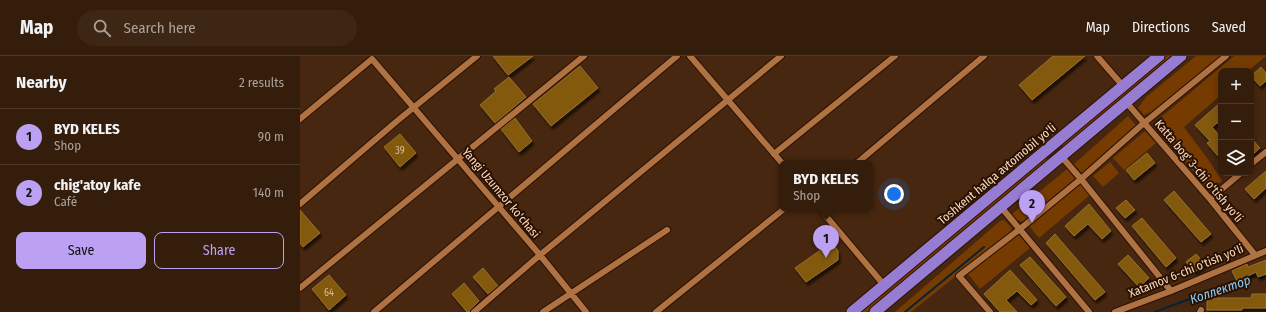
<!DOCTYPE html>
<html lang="en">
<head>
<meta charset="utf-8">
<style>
  body { margin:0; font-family:"Fira Sans Condensed",sans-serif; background:#3d2614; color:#f1f3f6 }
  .controls { position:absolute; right:12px; top:12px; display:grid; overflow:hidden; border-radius:8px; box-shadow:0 2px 10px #0003 }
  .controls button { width:36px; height:36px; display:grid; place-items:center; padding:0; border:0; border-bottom:1px solid #4f3b2c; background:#351d0b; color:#f1f3f6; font:20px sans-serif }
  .you { position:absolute; left:594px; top:138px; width:14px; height:14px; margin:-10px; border:3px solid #fff; border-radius:50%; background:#1a73e8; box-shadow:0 0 0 6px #1a73e833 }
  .badge { display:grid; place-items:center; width:26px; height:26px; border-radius:50%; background:#bca0f2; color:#111; font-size:13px; font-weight:700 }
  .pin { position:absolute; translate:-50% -33px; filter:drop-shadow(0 1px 2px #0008) }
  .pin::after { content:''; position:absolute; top:21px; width:14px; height:12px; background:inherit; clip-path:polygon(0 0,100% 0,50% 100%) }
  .popup { position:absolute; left:479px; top:104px; width:94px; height:52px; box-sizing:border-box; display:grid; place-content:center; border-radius:8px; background:#351d0b; filter:drop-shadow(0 1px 3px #0005); font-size:13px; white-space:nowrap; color:#aaa29d }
  .popup b { font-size:15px; color:#f1f3f6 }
  .popup::after { content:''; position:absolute; left:50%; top:100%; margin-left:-8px; border:8px solid transparent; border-top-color:#351d0b }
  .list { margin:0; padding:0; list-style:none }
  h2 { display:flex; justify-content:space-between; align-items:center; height:52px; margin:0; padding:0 16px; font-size:17px }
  h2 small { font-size:13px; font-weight:400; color:#aaa29d }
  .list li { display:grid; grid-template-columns:26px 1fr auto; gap:12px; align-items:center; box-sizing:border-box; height:56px; padding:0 16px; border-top:1px solid #4f3b2c }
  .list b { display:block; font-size:15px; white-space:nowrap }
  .list p { margin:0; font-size:13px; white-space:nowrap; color:#aaa29d }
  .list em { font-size:13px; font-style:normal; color:#aaa29d }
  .actions { display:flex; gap:8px; padding:12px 16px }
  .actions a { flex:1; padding:9px 0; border:1px solid #bca0f2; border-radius:8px; text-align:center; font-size:14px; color:#bca0f2 }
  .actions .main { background:#bca0f2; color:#111 }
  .icon { flex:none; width:22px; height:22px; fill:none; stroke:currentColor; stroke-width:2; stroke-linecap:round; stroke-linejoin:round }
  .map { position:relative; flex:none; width:966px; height:256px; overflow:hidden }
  header { display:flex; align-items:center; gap:24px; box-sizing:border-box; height:56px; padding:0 20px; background:#351d0b; border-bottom:1px solid #4f3b2c }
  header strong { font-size:19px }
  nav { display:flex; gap:22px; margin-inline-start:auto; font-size:14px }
  .search { width:280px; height:36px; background:#3d2614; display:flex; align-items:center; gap:10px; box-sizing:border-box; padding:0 14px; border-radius:22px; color:#aaa29d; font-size:15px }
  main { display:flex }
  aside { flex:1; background:#351d0b }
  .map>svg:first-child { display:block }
</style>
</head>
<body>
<header>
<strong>Map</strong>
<div class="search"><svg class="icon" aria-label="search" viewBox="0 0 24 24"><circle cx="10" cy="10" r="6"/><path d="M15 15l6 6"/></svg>Search here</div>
<nav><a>Map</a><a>Directions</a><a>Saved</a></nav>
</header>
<main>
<aside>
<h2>Nearby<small>2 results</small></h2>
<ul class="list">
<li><span class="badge">1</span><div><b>BYD KELES</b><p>Shop</p></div><em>90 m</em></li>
<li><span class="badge">2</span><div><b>chig'atoy kafe</b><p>Café</p></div><em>140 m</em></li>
</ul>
<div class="actions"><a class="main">Save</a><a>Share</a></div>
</aside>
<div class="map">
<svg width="966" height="256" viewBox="0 0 966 256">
  <defs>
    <filter id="shadow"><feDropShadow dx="2" dy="3.5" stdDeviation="1" flood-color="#0009"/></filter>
  </defs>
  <rect width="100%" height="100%" fill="#47270f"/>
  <path fill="#763b00" d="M 867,0 L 873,0 L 764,92 L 762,89 Z
    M 896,0 L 921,0 L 851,56 L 844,59 L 838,52 L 846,41 Z
    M 934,0 L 966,0 L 948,15 L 921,15 L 921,39 L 884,71 L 910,106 L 922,125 L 909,133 L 853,68 Z
    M 828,60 L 836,69 L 782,117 L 774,108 Z
    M 845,75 L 856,87 L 824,114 L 813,102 Z
    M 746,102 L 748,105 L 567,256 L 561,256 Z
    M 810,106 L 819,117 L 803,131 L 793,120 Z
    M 767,113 L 775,123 L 722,166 L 716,163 L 712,158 Z
    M 781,128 L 790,139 L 739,182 L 729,170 Z
    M 704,164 L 712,172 L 710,177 L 611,256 L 595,256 L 700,165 Z
    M 717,177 L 730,192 L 680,233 L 668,218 Z"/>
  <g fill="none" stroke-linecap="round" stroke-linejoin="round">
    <path stroke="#062435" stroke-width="2" d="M 605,256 L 684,191
      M 855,256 L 932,227 L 956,220 L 963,222"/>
  </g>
  <path fill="#835a0e" stroke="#986e2a" filter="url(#shadow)" d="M 193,0 L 233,0 L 208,19 Z
    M 753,0 L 785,0 L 732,44 L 719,29 Z
    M 280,10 L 298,32 L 251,70 L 233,48 Z
    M 961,11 L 966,17 L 966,25 L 960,30 L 951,20 Z
    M 209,21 L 226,41 L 195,67 L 180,49 L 196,35 L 194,33 Z
    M 921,46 L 921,64 L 912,71 L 921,82 L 921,98 L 918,100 L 907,87 L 910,85 L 895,69 Z
    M 215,62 L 232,85 L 219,96 L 201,73 Z
    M 100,78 L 116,97 L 100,111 L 84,91 Z
    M 951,82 L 960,92 L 951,100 Z
    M 847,97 L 855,107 L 834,124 L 826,114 Z
    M 966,115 L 966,132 L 954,143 L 945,133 Z
    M 874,135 L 911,178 L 901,186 L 864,144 Z
    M 826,144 L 835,154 L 825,162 L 816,152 Z
    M 789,148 L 811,175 L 802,183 L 788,168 L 774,180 L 765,170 Z
    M 0,154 L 20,177 L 3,191 L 0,187 Z
    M 842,162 L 876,202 L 866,211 L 832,170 Z
    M 755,178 L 805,236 L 795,244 L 746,187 Z
    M 532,186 L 538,195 L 538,204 L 506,226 L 495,212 Z
    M 896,198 L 905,208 L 895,216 L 886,206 Z
    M 828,199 L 849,222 L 839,231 L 818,208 Z
    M 730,201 L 766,241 L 756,250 L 720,209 Z
    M 966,204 L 966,218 L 958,221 L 956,216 L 937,225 L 932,215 L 947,208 L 948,211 Z
    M 183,212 L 198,230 L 188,238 L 173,221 Z
    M 710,214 L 737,244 L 731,249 L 717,235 L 706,244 L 717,256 L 700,256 L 684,238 Z
    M 29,219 L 46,239 L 29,254 L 12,233 Z
    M 164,227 L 179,245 L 171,253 L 170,256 L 167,256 L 152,238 Z
    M 952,238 L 966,238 L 966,252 L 942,252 L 942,254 L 907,254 L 907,242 L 951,242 Z"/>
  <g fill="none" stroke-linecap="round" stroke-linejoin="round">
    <g stroke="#2c0f00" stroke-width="8">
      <path id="street" d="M 390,0 L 482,107
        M 797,0 L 823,30
        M 826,46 L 910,143 L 955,199
        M 0,63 L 72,3 L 240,199 L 286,256
        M 474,98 L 595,0
        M 557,107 L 684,0
        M 951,108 L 966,96
        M 910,143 L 941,117
        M 0,148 L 97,65 L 177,0
        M 701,151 L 789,256
        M 520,153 L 584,229
        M 0,232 L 284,0
        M 871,235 L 781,123 L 844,67 L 926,0
        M 74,256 L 377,0
        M 174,256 L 240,199 L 481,0
        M 243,256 L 367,174
        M 356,256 L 484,153
        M 690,256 L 659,220 L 720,173 L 781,123 L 761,100
        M 815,256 L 871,235 L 966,195
        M 900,256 L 901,254"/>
    </g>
    <g stroke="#2c0f00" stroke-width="13">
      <path id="highway" d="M 552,256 L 859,0
        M 575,256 L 881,0"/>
    </g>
    <use href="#street" stroke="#af7243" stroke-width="6"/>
    <use href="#highway" stroke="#967cd2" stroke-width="11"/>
  </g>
  <g text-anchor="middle" stroke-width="4" stroke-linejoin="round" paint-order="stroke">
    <g font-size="10" fill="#deba96">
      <text x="100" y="98">39</text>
      <text x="29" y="240">64</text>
    </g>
    <g font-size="12" fill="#fddac3" stroke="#291101">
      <text transform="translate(899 115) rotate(50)" y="4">Katta bog' 3-chi o'tish yo'li</text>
      <text transform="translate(697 118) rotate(-40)" y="4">Toshkent halqa avtomobil yo'li</text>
      <text transform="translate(201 137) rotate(50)" y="4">Yangi Uzumzor ko'chasi</text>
      <text transform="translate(886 215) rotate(-22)" y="4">Xatamov 6-chi o'tish yo'li</text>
    </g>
    <g font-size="13" font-style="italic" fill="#8bccf5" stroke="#291101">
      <text transform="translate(920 233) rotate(-19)" y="5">Коллектор</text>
    </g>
  </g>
</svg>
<div class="controls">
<button>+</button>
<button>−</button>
<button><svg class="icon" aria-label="layers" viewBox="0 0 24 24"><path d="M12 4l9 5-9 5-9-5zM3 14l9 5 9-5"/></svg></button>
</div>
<div class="you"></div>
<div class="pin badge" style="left:526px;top:202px">1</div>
<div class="popup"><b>BYD KELES</b>Shop</div>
<div class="pin badge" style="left:732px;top:167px">2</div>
</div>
</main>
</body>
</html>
